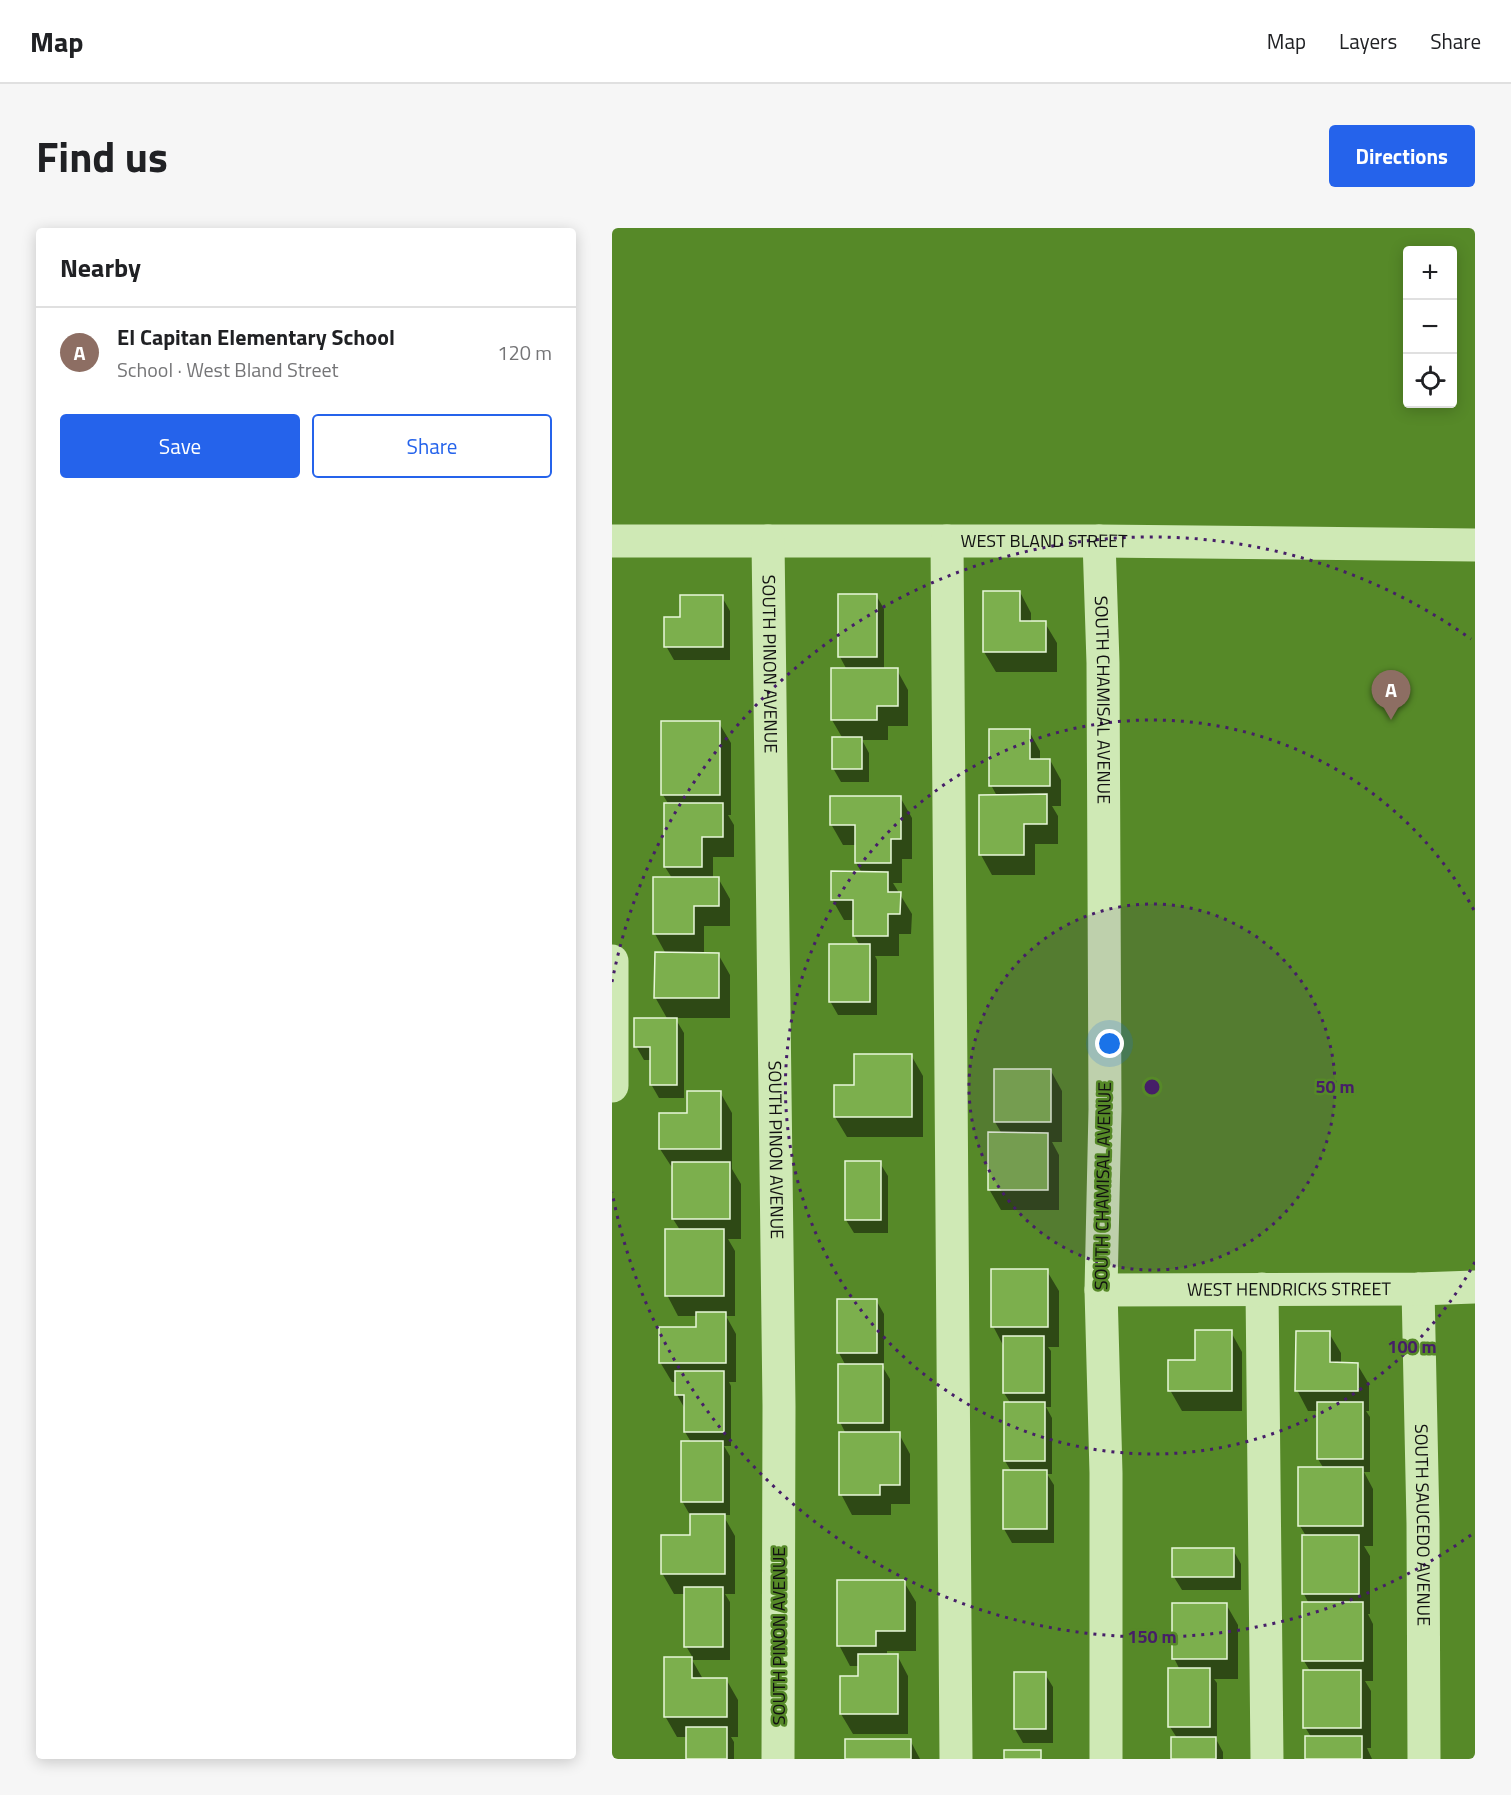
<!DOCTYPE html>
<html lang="en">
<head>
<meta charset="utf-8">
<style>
  body { margin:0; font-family:"Titillium Web",sans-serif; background:#f6f6f6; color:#202124 }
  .controls { position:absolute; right:18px; top:18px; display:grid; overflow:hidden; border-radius:6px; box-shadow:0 3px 15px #0003 }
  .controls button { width:54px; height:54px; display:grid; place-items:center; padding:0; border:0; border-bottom:2px solid #e0e0e0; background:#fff; color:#202124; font:30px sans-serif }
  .you { position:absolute; left:498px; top:816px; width:21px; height:21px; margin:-15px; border:4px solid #fff; border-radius:50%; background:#1a73e8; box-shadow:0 0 0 9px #1a73e833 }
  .badge { display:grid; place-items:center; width:39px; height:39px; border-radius:50%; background:#2563eb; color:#fff; font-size:20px; font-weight:700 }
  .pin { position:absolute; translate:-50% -50px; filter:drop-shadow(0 2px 3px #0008) }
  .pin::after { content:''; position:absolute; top:32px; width:21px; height:18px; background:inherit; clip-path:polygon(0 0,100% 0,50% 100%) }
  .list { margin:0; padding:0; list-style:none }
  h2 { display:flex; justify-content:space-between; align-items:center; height:78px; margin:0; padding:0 24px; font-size:26px }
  h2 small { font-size:20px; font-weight:400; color:#757577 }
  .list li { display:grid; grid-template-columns:39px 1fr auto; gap:18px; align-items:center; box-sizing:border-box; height:90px; padding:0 24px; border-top:2px solid #e0e0e0 }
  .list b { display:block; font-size:22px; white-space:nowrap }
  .list p { margin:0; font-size:20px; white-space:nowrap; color:#757577 }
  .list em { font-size:20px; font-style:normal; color:#757577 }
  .actions { display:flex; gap:12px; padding:18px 24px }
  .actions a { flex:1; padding:14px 0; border:2px solid #2563eb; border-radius:6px; text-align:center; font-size:21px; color:#2563eb }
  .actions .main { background:#2563eb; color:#fff }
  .icon { flex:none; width:33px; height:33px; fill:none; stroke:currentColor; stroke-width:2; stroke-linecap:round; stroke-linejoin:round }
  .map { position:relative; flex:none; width:863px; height:1531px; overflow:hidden; border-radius:6px }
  header { display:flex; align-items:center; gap:36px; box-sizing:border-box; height:84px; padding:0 30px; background:#fff; border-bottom:2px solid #e0e0e0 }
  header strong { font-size:28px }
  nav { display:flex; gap:33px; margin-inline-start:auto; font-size:21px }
  .intro { display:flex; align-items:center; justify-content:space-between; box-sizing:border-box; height:144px; padding:0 36px }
  h1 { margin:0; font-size:42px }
  .button { padding:15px 27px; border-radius:6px; background:#2563eb; color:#fff; font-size:21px; font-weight:700 }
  main { display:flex; gap:36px; padding:0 36px }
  aside { flex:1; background:#fff; border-radius:6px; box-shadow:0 3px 15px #0003 }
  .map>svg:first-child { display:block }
</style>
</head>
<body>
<header>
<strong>Map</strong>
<nav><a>Map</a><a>Layers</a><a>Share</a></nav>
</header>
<div class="intro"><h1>Find us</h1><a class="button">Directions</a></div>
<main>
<aside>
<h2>Nearby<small></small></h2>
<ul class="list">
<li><span class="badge" style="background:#8d6e63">A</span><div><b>El Capitan Elementary School</b><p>School · West Bland Street</p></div><em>120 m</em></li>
</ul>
<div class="actions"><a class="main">Save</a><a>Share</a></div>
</aside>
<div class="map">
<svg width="863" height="1531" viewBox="0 0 863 1531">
  <rect width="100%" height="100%" fill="#568928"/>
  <path fill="#0007" d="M 408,364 L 419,385 L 419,395 L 433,395 L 445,415 L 445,444 L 384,444 L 372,424 Z
    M 264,367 L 272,381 L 272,442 L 285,442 L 296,462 L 296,498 L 276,498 L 276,512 L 250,512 L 257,525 L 257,554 L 229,554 L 221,540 L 231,511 L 220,492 L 235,442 L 228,429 Z
    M 110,369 L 118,383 L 118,432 L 62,432 L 54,418 L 69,391 Z
    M 107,495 L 119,515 L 119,587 L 116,587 L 122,597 L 122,629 L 101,629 L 101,650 L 106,650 L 118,671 L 118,698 L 92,698 L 92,726 L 106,726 L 118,747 L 118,790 L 63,790 L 72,805 L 72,870 L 47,870 L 39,856 L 39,832 L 32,832 L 24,818 L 56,792 L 43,769 L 54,726 L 43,706 L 60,650 L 53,639 L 57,577 L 51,567 Z
    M 417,503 L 428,523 L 428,532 L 438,532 L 449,552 L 449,578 L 440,578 L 446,588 L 446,616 L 423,616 L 423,647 L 380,647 L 369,627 L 385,568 L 379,557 Z
    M 288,569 L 300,590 L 300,631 L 290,631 L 290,655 L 281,655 L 300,686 L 299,706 L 287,706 L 287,728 L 263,728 L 265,732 L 265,787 L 226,787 L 218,773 L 248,718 L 242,707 L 242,692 L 232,692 L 220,671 L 250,645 L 244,635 L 244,617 L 231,617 L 219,596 Z
    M 299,827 L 311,848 L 311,909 L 235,909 L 223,889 L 243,858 Z
    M 439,843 L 450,863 L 450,914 L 440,914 L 447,927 L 447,982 L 389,982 L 377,961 L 390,906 L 383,894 Z
    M 108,864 L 120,885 L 120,941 L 129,956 L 129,1011 L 116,1011 L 123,1023 L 123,1088 L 114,1088 L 124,1106 L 124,1154 L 117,1154 L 119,1158 L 119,1218 L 112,1218 L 118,1228 L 118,1287 L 111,1287 L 123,1308 L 123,1366 L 113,1366 L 118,1374 L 118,1432 L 80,1432 L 91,1451 L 114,1451 L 126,1472 L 126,1509 L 119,1509 L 122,1514 L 122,1531 L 76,1531 L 76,1509 L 65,1509 L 53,1488 L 53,1430 L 81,1430 L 74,1418 L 74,1366 L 62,1366 L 50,1345 L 79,1309 L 78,1287 L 70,1273 L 79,1214 L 73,1204 L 73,1181 L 65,1167 L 65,1154 L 60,1154 L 48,1134 L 86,1100 L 86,1088 L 66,1088 L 55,1067 L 68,1002 L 61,991 L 61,941 L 48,921 L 77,886 Z
    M 268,935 L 276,948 L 276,1005 L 242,1005 L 234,992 Z
    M 435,1043 L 447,1063 L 447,1119 L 436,1119 L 439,1123 L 439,1179 L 434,1179 L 440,1190 L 440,1246 L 435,1246 L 442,1257 L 442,1315 L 400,1315 L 392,1301 L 399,1243 L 393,1233 L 399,1176 L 392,1165 L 392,1119 L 381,1098 Z
    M 264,1072 L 272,1086 L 272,1138 L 270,1138 L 278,1151 L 278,1206 L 287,1206 L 298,1226 L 298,1276 L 279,1276 L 279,1287 L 240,1287 L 229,1266 L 234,1206 L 228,1194 L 234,1138 L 227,1125 Z
    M 619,1104 L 630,1124 L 630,1183 L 570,1183 L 558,1162 L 585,1134 Z
    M 717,1105 L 729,1125 L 729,1136 L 745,1136 L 757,1156 L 757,1183 L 754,1183 L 758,1189 L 758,1244 L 752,1244 L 761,1261 L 761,1318 L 752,1318 L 758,1328 L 758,1386 L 756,1386 L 761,1396 L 761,1453 L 753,1453 L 759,1463 L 759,1520 L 755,1520 L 760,1531 L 694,1531 L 694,1509 L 699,1509 L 693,1499 L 698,1443 L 692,1433 L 697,1376 L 692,1366 L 694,1308 L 688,1298 L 688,1241 L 712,1241 L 706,1231 L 706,1183 L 696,1183 L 685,1162 Z
    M 621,1322 L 629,1336 L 629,1362 L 570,1362 L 562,1349 Z
    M 292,1354 L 304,1374 L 304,1423 L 275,1423 L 275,1427 L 285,1427 L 296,1448 L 296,1506 L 241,1506 L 229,1486 L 248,1449 L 248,1438 L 238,1438 L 227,1417 Z
    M 614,1376 L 626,1397 L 626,1451 L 602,1451 L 605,1455 L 605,1513 L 611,1524 L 611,1531 L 561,1531 L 561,1510 L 565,1510 L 558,1499 L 568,1442 L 562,1430 Z
    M 433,1446 L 441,1459 L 441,1515 L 411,1515 L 403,1501 Z
    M 234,1512 L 298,1512 L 308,1531 L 234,1531 Z"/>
  <path fill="#7caf4d" stroke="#e8f7d9" stroke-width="1.5" d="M 371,363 L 408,363 L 408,393 L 434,393 L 434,424 L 371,424 Z
    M 226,366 L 265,366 L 265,429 L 226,429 Z
    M 68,367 L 111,367 L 111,419 L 52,419 L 52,389 L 68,389 Z
    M 219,440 L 286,440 L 286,478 L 265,478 L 265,492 L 219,492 Z
    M 49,493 L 108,493 L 108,567 L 49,567 Z
    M 377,501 L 418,501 L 418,531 L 438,531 L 438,558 L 377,558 Z
    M 220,509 L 250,509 L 250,541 L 220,541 Z
    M 435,566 L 435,596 L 412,596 L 412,627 L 367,627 L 367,567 Z
    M 218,568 L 289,568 L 289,611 L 279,611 L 279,635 L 243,635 L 243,597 L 218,597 Z
    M 52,575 L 111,575 L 111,609 L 90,609 L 90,639 L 52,639 Z
    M 219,643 L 276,644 L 276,664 L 289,664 L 288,686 L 276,686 L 276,708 L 241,708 L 241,672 L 219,672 Z
    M 41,649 L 107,649 L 107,678 L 82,678 L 82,706 L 41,706 Z
    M 217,716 L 258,716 L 258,774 L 217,774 Z
    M 43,724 L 107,725 L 107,770 L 42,770 Z
    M 22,790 L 65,790 L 65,857 L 38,857 L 38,819 L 22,819 Z
    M 242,826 L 300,826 L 300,889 L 222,889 L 222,857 L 242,857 Z
    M 382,841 L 439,841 L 439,894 L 382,894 Z
    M 75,863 L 109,863 L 109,921 L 47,921 L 47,885 L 75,885 Z
    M 376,904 L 436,905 L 436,962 L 376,962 Z
    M 233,933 L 269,933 L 269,992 L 233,992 Z
    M 60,934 L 118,934 L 118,991 L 60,991 Z
    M 53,1001 L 112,1001 L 112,1068 L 53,1068 Z
    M 379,1041 L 436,1041 L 436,1099 L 379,1099 Z
    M 225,1071 L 265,1071 L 265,1125 L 225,1125 Z
    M 84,1084 L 114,1084 L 114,1135 L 47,1135 L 47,1099 L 84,1099 Z
    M 583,1102 L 620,1102 L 620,1163 L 556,1163 L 556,1132 L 583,1132 Z
    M 684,1103 L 718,1103 L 718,1134 L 746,1135 L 746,1163 L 683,1163 Z
    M 391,1108 L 432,1108 L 432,1165 L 391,1165 Z
    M 226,1136 L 271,1136 L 271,1195 L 226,1195 Z
    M 63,1143 L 112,1143 L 112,1204 L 72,1204 L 72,1167 L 63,1167 Z
    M 392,1174 L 433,1174 L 433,1233 L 392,1233 Z
    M 705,1174 L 751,1174 L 751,1231 L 705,1231 Z
    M 227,1204 L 288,1204 L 288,1257 L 268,1257 L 268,1267 L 227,1267 Z
    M 69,1213 L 111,1213 L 111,1274 L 69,1274 Z
    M 686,1239 L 751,1239 L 751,1298 L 686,1298 Z
    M 391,1242 L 435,1242 L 435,1301 L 391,1301 Z
    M 78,1286 L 113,1286 L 113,1346 L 49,1346 L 49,1307 L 78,1307 Z
    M 690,1307 L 747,1307 L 747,1366 L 690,1366 Z
    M 560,1320 L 622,1320 L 622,1349 L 560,1349 Z
    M 225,1352 L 293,1352 L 293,1403 L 264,1403 L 264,1418 L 225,1418 Z
    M 72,1359 L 111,1359 L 111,1419 L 72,1419 Z
    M 690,1374 L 751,1374 L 751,1433 L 690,1433 Z
    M 560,1375 L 615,1375 L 615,1431 L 560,1431 Z
    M 246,1426 L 286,1426 L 286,1486 L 228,1486 L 228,1448 L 246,1448 Z
    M 52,1429 L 80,1429 L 80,1450 L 115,1450 L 115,1489 L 52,1489 Z
    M 556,1440 L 598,1440 L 598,1499 L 556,1499 Z
    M 691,1442 L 749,1442 L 749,1500 L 691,1500 Z
    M 402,1444 L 434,1444 L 434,1501 L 402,1501 Z
    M 74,1499 L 115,1499 L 115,1531 L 74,1531 Z
    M 693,1508 L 750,1508 L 750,1531 L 693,1531 Z
    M 559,1509 L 604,1509 L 604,1531 L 559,1531 Z
    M 233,1511 L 299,1511 L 299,1531 L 233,1531 Z
    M 392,1522 L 429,1522 L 429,1531 L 392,1531 Z"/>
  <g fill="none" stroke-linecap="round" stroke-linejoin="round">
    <g stroke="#cfe9b5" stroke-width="33">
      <path id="s1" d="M 0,313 L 487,313 L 863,317"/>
      <path id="s2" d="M 156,313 L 167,1178 L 166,1531"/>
      <path d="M 335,313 L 344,1531"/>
      <path id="s3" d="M 487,313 L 491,435 L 493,881 L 489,1062 L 494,1245 L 494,1531"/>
      <path d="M 0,733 L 0,858"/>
      <path d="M 650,1061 L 655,1531"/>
      <path id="s4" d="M 806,1061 L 811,1296 L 812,1531"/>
      <path id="s5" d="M 489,1062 L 806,1061 L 863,1059"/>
    </g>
  </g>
  <circle cx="540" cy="859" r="183" fill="#461e68" fill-opacity=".12"/>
  <g fill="none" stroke="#461e68" stroke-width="3" stroke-dasharray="3 6">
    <circle cx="540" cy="859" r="183"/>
    <path d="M863 1034A367 367 0 1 1 863 684"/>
    <path d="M859 1307A550 550 0 0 1 0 964M0 754A550 550 0 0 1 859 411"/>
  </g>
  <g text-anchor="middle" stroke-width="5" stroke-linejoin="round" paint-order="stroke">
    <g font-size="18" fill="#111" stroke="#568928">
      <text dy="6" stroke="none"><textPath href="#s1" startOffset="432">WEST BLAND STREET</textPath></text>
      <text dy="6" stroke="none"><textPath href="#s2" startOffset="123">SOUTH PINON AVENUE</textPath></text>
      <text dy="6" stroke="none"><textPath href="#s3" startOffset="159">SOUTH CHAMISAL AVENUE</textPath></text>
      <text dy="6" stroke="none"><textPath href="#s2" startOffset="609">SOUTH PINON AVENUE</textPath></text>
      <text transform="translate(491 958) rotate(-89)" y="6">SOUTH CHAMISAL AVENUE</text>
      <text dy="6" stroke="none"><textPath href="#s5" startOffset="188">WEST HENDRICKS STREET</textPath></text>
      <text dy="6" stroke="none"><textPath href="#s4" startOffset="236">SOUTH SAUCEDO AVENUE</textPath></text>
      <text transform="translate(167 1408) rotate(-90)" y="6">SOUTH PINON AVENUE</text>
    </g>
  </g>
  <circle cx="540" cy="859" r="9" fill="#461e68" stroke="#568928" stroke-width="3"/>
  <g font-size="18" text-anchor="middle" font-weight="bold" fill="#461e68" stroke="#568928" stroke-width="5" stroke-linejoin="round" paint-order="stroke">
    <text x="723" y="865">50 m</text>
    <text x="800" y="1125">100 m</text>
    <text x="540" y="1415">150 m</text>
  </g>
</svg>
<div class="controls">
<button>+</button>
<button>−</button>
<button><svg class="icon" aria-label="locate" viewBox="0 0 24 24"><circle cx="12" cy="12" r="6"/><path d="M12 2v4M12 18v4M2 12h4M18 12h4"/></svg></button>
</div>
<div class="you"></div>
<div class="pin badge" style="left:779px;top:492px;background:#8d6e63">A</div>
</div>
</main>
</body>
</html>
